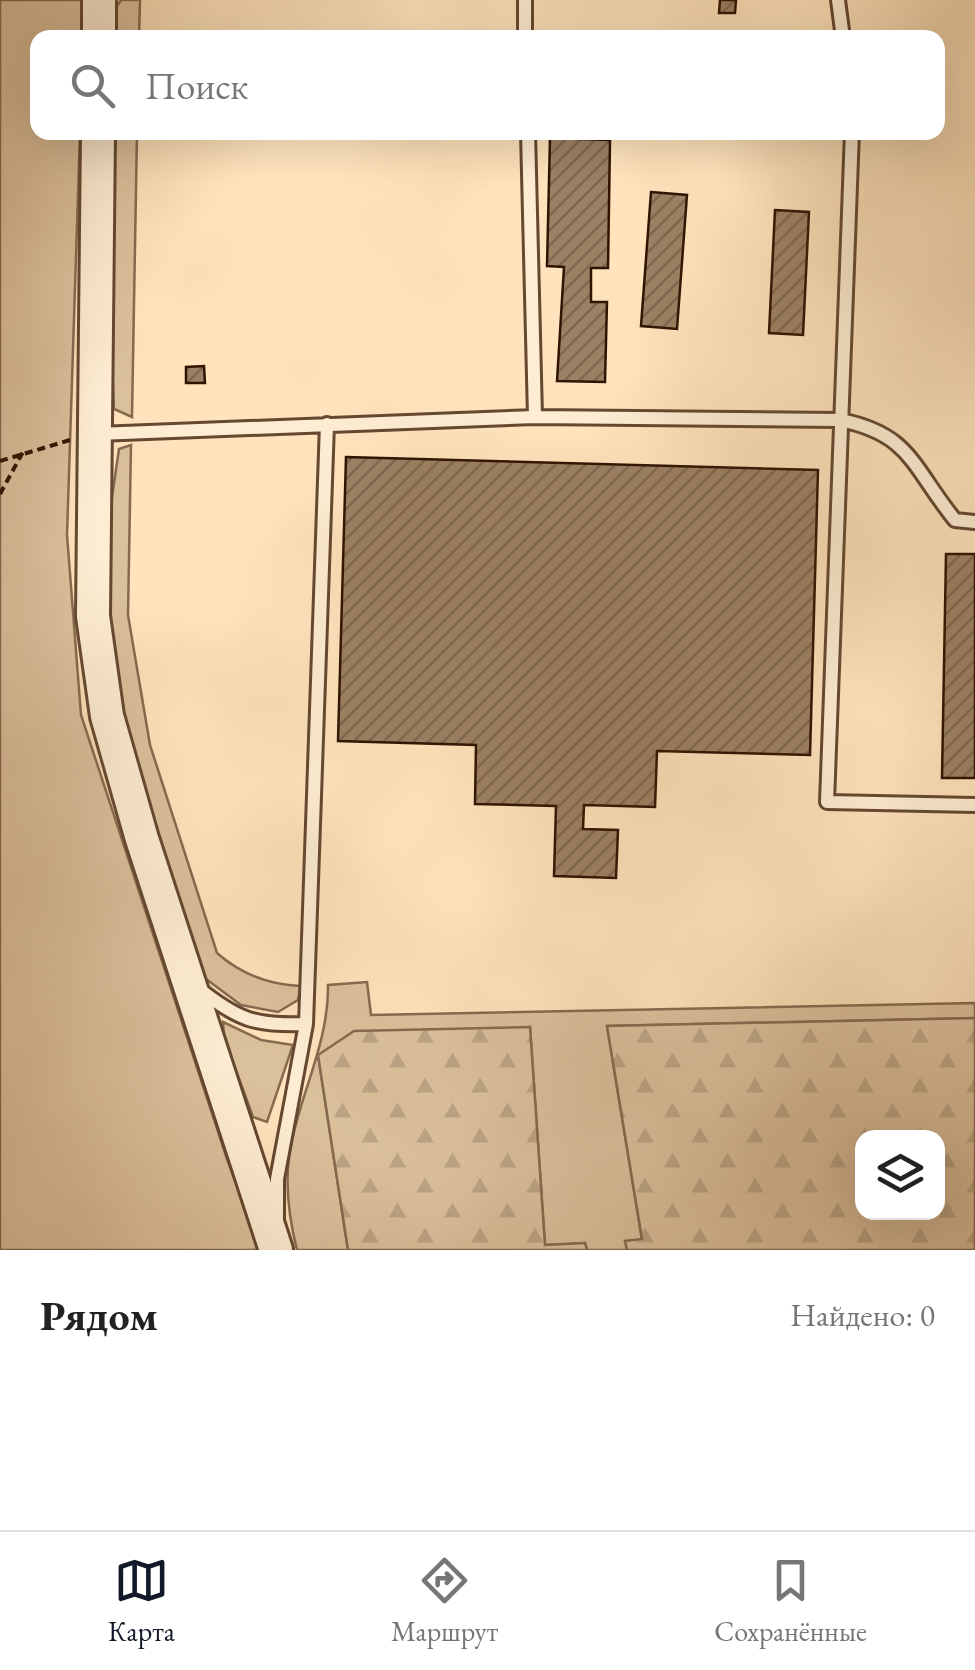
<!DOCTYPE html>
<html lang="ru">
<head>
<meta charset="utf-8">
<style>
  body { margin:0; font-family:"EB Garamond",serif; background:#f6f6f6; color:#222 }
  .controls { position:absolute; right:30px; bottom:30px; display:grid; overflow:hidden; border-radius:20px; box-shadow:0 10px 40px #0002 }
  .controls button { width:90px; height:90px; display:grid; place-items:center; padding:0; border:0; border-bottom:2px solid #e0e0e0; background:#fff; color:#222; font:50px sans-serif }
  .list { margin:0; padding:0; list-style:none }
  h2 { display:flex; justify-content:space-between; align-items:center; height:130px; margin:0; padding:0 40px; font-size:42px }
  h2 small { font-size:32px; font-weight:400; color:#767676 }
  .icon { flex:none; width:55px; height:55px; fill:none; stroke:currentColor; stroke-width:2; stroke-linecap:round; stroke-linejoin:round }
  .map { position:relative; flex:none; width:975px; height:1250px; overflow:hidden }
  .search { position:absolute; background:#fff; box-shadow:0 10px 40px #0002; left:30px; right:30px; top:30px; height:110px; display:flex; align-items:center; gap:25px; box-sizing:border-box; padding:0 35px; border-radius:20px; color:#767676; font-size:38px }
  .sheet { height:280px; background:#fff }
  nav { display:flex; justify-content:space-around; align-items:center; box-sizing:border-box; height:140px; border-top:2px solid #e0e0e0; background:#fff; font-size:28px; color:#767676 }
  nav a { display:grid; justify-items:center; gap:5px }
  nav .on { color:#111827 }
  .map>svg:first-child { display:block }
</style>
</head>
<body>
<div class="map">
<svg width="975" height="1250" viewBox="0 0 975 1250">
  <defs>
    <pattern id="forest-firs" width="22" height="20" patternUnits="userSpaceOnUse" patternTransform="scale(2.5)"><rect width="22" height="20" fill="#dbc09c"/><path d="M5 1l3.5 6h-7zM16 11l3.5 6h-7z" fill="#bca485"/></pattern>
    <pattern id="building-hatch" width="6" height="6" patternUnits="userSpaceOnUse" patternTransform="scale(2.5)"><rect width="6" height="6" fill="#9b8063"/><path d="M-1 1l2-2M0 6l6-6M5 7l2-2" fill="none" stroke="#7f684f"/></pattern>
  </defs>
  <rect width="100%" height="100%" fill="#fee3bc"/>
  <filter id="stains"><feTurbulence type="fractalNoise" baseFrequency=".002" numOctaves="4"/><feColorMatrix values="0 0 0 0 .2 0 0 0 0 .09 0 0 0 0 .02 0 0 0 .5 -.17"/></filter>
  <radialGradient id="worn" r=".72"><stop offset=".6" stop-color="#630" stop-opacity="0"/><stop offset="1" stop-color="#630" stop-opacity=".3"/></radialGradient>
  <path fill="#dbc09c" stroke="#866a4f" stroke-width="2.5" d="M 0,0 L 84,0 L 83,37 L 38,38 L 38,132 L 80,133 L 67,535 L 81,715 L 227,1159 L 261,1250 L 0,1250 Z
    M 121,0 L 140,0 L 139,37 L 113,38 L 114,11 Z
    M 109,133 L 137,133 L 132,417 L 114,409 L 106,223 Z
    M 131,445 L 128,615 L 150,745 L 217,953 C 241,974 268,985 301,986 L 298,1000 L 278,1012 L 241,1005 L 202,976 L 126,726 L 106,615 L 109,518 L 119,449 Z
    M 367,982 L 371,1015 L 975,1003 L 975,1018 L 607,1026 L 642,1240 L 626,1241 L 627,1250 L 587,1250 L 585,1243 L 545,1245 L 530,1027 L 318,1055 L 348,1250 L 297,1250 C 290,1222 285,1188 289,1158 C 297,1099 329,1045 328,985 Z
    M 223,1022 L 261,1040 L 293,1045 L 267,1122 L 253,1117 L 224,1038 Z"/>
  <path fill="url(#forest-firs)" stroke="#866a4f" stroke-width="2.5" fill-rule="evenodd" d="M 975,1018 L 975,1250 L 627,1250 L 625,1241 L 642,1239 L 607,1026 ZM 862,1138 L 938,1138 L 938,1212 L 862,1212 Z
    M 530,1027 L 545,1245 L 585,1243 L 587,1250 L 348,1250 L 318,1055 L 354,1031 Z"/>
  <path fill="url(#building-hatch)" stroke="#301402" stroke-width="2.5" d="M 720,0 L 736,0 L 735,13 L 719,13 Z
    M 384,132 L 512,132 L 512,138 Z
    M 550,138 L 610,140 L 608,268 L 591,268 L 591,302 L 607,302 L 605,382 L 557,381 L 564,267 L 547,266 Z
    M 651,192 L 687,195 L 677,329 L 641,326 Z
    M 775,210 L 809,212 L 803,335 L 769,333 Z
    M 204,366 L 205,383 L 186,383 L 186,367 Z
    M 346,457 L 818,470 L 810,755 L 657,751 L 655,807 L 584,805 L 583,829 L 618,830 L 616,878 L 554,876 L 556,806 L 475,804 L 476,745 L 338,741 Z
    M 946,554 L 975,554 L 975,778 L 942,778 Z"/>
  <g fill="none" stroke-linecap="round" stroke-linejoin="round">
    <g stroke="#644830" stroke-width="18">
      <path id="service" d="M 525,0 L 525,38
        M 838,0 L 843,38
        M 528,132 L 535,417
        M 852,132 L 827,802 L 975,805
        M 97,434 L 535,417 L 840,420 C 911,434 912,467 955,520 L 975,522
        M 198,988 C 238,1020 255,1026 306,1024
        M 277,1218 L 277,1179 L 306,1024 L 327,424"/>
    </g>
    <g stroke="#644830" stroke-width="38">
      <path id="tertiary" d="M 99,38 L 99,0
        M 98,132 L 93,616 L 107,716 L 142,839 L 276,1250"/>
    </g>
    <path stroke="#301402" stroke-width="4" stroke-dasharray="8 5" stroke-linecap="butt" d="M 0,461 L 70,440
      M 0,494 L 24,450"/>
    <use href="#service" stroke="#feedd3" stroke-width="12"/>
    <use href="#tertiary" stroke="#feedd3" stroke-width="32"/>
  </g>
  <rect width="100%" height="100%" filter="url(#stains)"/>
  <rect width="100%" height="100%" fill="url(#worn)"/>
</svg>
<div class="controls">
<button><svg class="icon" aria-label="layers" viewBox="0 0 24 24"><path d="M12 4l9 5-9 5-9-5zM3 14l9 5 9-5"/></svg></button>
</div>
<div class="search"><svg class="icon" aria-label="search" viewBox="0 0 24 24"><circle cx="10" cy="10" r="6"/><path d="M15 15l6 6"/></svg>Поиск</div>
</div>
<section class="sheet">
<h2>Рядом<small>Найдено: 0</small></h2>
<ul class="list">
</ul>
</section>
<nav>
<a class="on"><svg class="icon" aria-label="map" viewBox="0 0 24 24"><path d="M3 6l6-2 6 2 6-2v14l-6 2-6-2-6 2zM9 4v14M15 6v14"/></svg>Карта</a>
<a><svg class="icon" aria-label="directions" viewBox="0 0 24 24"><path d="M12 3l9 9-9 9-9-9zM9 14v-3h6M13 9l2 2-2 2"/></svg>Маршрут</a>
<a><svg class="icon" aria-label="saved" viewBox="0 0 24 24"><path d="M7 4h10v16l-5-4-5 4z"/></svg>Сохранённые</a>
</nav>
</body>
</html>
